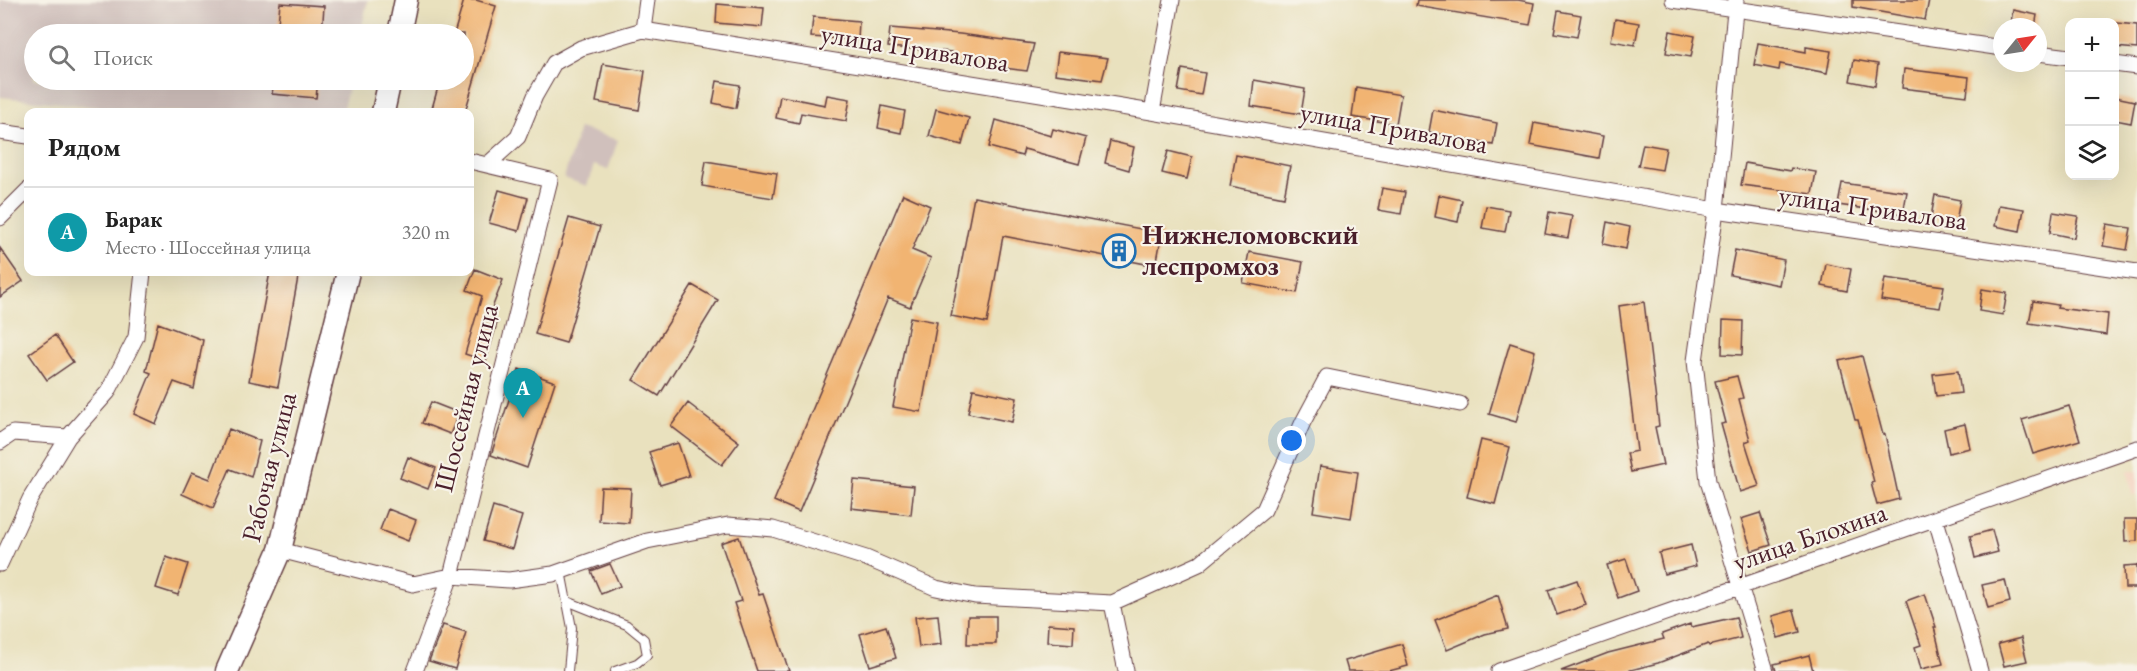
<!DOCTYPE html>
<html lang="ru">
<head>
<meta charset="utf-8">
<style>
  body { margin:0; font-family:"EB Garamond",serif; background:#f6f6f6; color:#222 }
  .controls { position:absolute; right:18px; top:18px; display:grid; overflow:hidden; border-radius:12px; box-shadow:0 6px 24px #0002 }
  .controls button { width:54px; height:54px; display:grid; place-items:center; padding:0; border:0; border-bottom:2px solid #e0e0e0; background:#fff; color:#222; font:30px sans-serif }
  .compass { position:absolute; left:1993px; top:18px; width:54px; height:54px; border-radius:50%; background:#fff; box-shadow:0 6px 24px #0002; rotate:60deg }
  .you { position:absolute; left:1292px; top:441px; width:21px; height:21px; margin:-15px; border:4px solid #fff; border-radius:50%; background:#1a73e8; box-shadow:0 0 0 9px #1a73e833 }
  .badge { display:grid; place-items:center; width:39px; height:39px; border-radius:50%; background:#d93025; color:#fff; font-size:20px; font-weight:700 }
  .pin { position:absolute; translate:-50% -50px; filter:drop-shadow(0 2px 3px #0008) }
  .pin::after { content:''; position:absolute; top:32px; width:21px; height:18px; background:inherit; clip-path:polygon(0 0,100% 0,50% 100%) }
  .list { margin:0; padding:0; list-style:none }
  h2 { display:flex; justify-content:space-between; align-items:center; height:78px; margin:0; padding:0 24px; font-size:26px }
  h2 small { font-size:20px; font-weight:400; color:#767676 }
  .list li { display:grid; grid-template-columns:39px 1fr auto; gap:18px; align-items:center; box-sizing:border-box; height:90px; padding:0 24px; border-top:2px solid #e0e0e0 }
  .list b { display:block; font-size:22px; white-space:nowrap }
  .list p { margin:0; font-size:20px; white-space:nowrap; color:#767676 }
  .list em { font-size:20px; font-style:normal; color:#767676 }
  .icon { flex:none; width:33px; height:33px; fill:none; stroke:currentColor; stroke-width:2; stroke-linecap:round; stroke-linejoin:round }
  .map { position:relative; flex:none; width:2137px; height:671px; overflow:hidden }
  .search { position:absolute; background:#fff; box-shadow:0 6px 24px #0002; left:24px; top:24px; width:450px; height:66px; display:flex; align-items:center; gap:15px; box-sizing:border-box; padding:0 21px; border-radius:33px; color:#767676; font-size:22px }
  .panel { position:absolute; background:#fff; box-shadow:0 6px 24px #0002; left:24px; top:108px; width:450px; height:168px; border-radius:12px }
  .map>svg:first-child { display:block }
</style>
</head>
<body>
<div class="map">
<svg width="2137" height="671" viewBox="0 0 2137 671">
  <rect width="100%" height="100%" fill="#f7f3e8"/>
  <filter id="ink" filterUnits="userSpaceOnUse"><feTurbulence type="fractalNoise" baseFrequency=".0167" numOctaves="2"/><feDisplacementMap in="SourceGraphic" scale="12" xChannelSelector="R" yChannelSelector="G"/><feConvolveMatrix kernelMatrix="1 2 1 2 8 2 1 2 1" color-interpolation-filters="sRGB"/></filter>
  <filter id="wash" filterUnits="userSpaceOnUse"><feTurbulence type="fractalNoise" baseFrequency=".008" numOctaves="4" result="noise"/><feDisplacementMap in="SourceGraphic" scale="24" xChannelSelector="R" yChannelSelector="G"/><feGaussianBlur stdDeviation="1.35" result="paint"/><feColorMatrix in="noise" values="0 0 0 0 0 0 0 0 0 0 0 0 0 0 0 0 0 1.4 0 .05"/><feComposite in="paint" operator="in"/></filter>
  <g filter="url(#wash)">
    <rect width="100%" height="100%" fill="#e9e1be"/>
    <path fill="#f4d3c0" d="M 2128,471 L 2137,471 L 2137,495 L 2132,495 Z"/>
    <path fill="#d0c0bc" d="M 0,0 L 368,0 L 360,34 L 34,34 L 34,80 L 350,80 L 342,112 L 147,112 L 0,97 Z
      M 579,128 L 618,140 L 608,170 L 594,165 L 587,186 L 564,178 Z"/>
    <g id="blocks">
      <path fill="#f1b472" d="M 464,0 L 476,0 L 496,6 L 465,112 L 431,112 L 440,80 L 464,80 L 464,34 L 454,34 Z
        M 1417,0 L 1518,0 L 1534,3 L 1530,25 L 1416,6 Z
        M 1853,0 L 1929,0 L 1925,20 L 1853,7 Z
        M 280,3 L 324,6 L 322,34 L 277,34 Z
        M 717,4 L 764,8 L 762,27 L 716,23 Z
        M 2013,10 L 2037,15 L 2035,27 L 2010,27 Z
        M 1558,11 L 1581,15 L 1577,37 L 1554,33 Z
        M 813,17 L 859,21 L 858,40 L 811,37 Z
        M 1615,19 L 1639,23 L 1635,45 L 1611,41 Z
        M 2117,23 L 2137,25 L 2137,49 L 2115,47 Z
        M 890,28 L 960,34 L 1034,44 L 1027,71 L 951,61 L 952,52 L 888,47 Z
        M 1670,31 L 1695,36 L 1691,57 L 1666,53 Z
        M 1758,43 L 1806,52 L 1806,47 L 1831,51 L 1827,73 L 1780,64 L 1779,70 L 1754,65 Z
        M 1058,52 L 1108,58 L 1102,80 L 1055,74 Z
        M 1854,60 L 1878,64 L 1875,86 L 1850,81 Z
        M 603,64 L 645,71 L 639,110 L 596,102 Z
        M 1182,69 L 1205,73 L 1201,95 L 1178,91 Z
        M 1904,69 L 1969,77 L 1967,96 L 1902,88 Z
        M 274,80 L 318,80 L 316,98 L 272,94 Z
        M 1254,80 L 1305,89 L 1301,114 L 1251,106 Z
        M 717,81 L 740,85 L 736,108 L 713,103 Z
        M 1356,87 L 1401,95 L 1396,124 L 1352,117 Z
        M 827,95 L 850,99 L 846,121 L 801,113 L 799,123 L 776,118 L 780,96 L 825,105 Z
        M 2115,97 L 2135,101 L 2131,123 L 2115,120 Z
        M 882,106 L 905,111 L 901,133 L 878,128 Z
        M 936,109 L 969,118 L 962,145 L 929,136 Z
        M 1433,110 L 1497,123 L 1493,145 L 1429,132 Z
        M 996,120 L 1051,136 L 1053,129 L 1086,138 L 1079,164 L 1024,149 L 1022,156 L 989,147 Z
        M 1534,123 L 1603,136 L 1599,158 L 1530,145 Z
        M 1110,141 L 1134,147 L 1129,170 L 1105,163 Z
        M 1643,144 L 1666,148 L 1662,170 L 1638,166 Z
        M 1168,151 L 1192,157 L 1187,179 L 1162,173 Z
        M 1236,155 L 1290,166 L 1284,197 L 1230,186 Z
        M 706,161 L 777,173 L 773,198 L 702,186 Z
        M 1745,163 L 1790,171 L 1791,168 L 1816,172 L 1812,194 L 1741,185 Z
        M 1842,183 L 1907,192 L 1903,214 L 1838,205 Z
        M 1382,188 L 1405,192 L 1401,214 L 1378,210 Z
        M 499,190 L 528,198 L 519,231 L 489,223 Z
        M 903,194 L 930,206 L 912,250 L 931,258 L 910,307 L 888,298 L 799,512 L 774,501 Z
        M 1439,195 L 1462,200 L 1458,222 L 1435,217 Z
        M 1935,195 L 1960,200 L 1956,222 L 1931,217 Z
        M 974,197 L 1162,233 L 1156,266 L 1003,236 L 987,323 L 951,316 Z
        M 1999,205 L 2024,209 L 2020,231 L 1995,226 Z
        M 1486,206 L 1509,210 L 1505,232 L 1482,228 Z
        M 1549,212 L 1572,216 L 1568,238 L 1545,234 Z
        M 2053,212 L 2078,216 L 2074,238 L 2050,233 Z
        M 569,218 L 600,227 L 566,343 L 535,334 Z
        M 1607,222 L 1630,227 L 1626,249 L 1603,244 Z
        M 2107,224 L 2131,228 L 2127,250 L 2103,246 Z
        M 0,248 L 23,281 L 0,297 Z
        M 1735,250 L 1784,260 L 1779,285 L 1730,275 Z
        M 1249,252 L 1303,262 L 1297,293 L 1243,283 Z
        M 1826,264 L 1851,269 L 1847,291 L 1822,286 Z
        M 475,269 L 503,280 L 487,321 L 497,323 L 486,361 L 465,354 L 482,296 L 467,290 Z
        M 270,272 L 299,272 L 278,387 L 249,381 Z
        M 1885,278 L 1944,286 L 1940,308 L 1881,300 Z
        M 692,285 L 718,300 L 659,396 L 633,380 Z
        M 1982,289 L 2007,293 L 2003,315 L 1979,311 Z
        M 2033,301 L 2058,305 L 2057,308 L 2108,314 L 2106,335 L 2029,323 Z
        M 1644,302 L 1659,426 L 1655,427 L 1663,465 L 1631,472 L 1627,453 L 1637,451 L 1619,306 Z
        M 910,317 L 937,322 L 921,412 L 893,407 Z
        M 1723,320 L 1743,321 L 1742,355 L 1722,354 Z
        M 158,323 L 203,340 L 194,389 L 174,382 L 156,424 L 134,414 L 151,373 L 146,371 Z
        M 55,335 L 73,362 L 47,380 L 29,354 Z
        M 1510,343 L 1535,351 L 1516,422 L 1489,414 Z
        M 1862,356 L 1883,435 L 1885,434 L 1899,499 L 1877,505 L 1871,483 L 1874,482 L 1858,420 L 1855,420 L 1839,361 Z
        M 519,369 L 555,382 L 527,468 L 491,455 Z
        M 1958,371 L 1961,393 L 1936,396 L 1933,374 Z
        M 1737,376 L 1743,398 L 1739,399 L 1750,440 L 1745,442 L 1759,486 L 1740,492 L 1721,424 L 1726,423 L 1715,381 Z
        M 973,389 L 1017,398 L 1012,422 L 968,413 Z
        M 431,402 L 459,413 L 450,434 L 422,423 Z
        M 688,403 L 739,442 L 722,465 L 671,426 Z
        M 2069,406 L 2080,440 L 2033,454 L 2022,420 Z
        M 1965,424 L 1970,448 L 1949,453 L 1944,429 Z
        M 229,429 L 260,441 L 251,477 L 230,469 L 213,508 L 182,494 L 192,472 L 210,479 Z
        M 1481,440 L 1510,447 L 1495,504 L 1467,497 Z
        M 678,443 L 689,476 L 660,485 L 649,452 Z
        M 408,457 L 436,468 L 428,489 L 400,478 Z
        M 1320,466 L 1358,472 L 1351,518 L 1313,512 Z
        M 854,480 L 914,486 L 911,515 L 851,508 Z
        M 601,487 L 631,488 L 629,523 L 599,521 Z
        M 493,507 L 522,516 L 512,549 L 483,541 Z
        M 388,509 L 416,520 L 408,541 L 380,530 Z
        M 1760,513 L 1771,545 L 1752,551 L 1741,519 Z
        M 2124,519 L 2137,519 L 2137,541 L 2125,542 Z
        M 1992,530 L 1998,552 L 1975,558 L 1970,536 Z
        M 739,537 L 759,595 L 763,594 L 789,671 L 757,671 L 734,603 L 741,601 L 721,543 Z
        M 1691,545 L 1696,566 L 1664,574 L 1659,553 Z
        M 166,557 L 188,564 L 178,595 L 156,588 Z
        M 1626,559 L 1637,591 L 1618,598 L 1607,565 Z
        M 610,564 L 620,586 L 601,594 L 591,571 Z
        M 2137,565 L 2137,588 L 2125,588 L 2124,566 Z
        M 1577,580 L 1586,605 L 1557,615 L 1548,590 Z
        M 2005,580 L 2010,602 L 1988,608 L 1982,585 Z
        M 1925,594 L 1936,627 L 1934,627 L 1943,664 L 1921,669 L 1915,647 L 1921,645 L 1906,601 Z
        M 1498,595 L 1508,629 L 1485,634 L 1447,650 L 1435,620 Z
        M 1794,610 L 1800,632 L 1778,638 L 1772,616 Z
        M 938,615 L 941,644 L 919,647 L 915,617 Z
        M 968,616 L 996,616 L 996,644 L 967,644 Z
        M 1736,617 L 1741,638 L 1709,646 L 1708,644 L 1658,663 L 1627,671 L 1561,671 L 1608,653 L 1664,639 L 1662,634 L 1690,624 L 1691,627 Z
        M 1048,624 L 1074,626 L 1073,644 L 1047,642 Z
        M 443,625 L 466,632 L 455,669 L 429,661 Z
        M 886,626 L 896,658 L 870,666 L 860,634 Z
        M 2021,638 L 2027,661 L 2004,666 L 1998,644 Z
        M 1402,644 L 1408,666 L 1389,671 L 1348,671 L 1345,661 Z
        M 1809,655 L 1813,671 L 1776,671 L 1774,664 Z"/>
    </g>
  </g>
  <g filter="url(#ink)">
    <use href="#blocks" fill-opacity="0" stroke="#623c41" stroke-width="1.5"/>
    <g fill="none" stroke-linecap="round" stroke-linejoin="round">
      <g stroke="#623c41" stroke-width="10">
        <path id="service" d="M 561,571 L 572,628 L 568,671
          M 567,601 L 627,625 L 644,639 L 647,655 L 637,663 L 615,671"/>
      </g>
      <g stroke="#623c41" stroke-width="17">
        <path id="minor" d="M 1673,0 L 2002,48
          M 1736,0 L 1716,210 L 1695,361 L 1708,481 L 1766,671
          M 643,30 L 1152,112 L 1716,210 L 2137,272
          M 2038,53 L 2070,57
          M 2114,64 L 2137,67
          M 1152,112 L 1172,0
          M 0,132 L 28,136
          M 487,165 L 518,137 L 535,96 L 554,63 L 581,48 L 643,30 L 647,0
          M 0,218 L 28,190
          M 0,442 L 13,433 L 68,437 L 108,392 L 136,337 L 143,272
          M 1936,520 L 1980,671
          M 280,550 L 413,584 L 451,576 L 509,580 L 553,574 L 647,541 L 728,525 L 773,529 L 866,558 L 936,588 L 975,596 L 1112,603 L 1126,671
          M 0,564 L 30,499 L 68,437
          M 1112,603 L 1199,564 L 1264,510 L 1303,422 L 1327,377 L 1460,404
          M 415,671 L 451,576 L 550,180 L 470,161
          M 1499,671 L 2137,448"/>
      </g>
      <g stroke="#623c41" stroke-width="25">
        <path id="secondary" d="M 399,34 L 406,0
          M 383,112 L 390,80
          M 227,671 L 280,550 L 348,272"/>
      </g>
      <use href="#service" stroke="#fff" stroke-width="8"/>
      <use href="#minor" stroke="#fff" stroke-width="15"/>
      <use href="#secondary" stroke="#fff" stroke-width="22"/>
    </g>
  </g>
  <defs>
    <g id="building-ring" transform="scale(1.725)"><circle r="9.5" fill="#f7f3e8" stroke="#1f6fb2" stroke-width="1.5"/><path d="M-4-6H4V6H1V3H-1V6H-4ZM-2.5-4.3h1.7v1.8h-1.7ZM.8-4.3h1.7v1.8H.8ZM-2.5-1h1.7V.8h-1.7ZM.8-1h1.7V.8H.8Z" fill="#1f6fb2"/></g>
  </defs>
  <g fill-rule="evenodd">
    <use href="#building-ring" x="1119" y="251"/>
  </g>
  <g text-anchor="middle" stroke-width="4.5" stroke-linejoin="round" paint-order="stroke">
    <g font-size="27" fill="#4a1f2b" stroke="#f7f3e8">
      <text transform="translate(915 48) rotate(9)" y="9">улица Привалова</text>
      <text transform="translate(1394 128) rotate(10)" y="9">улица Привалова</text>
      <text transform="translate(1873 208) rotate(8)" y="9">улица Привалова</text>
      <text transform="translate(466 398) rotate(-76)" y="9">Шоссейная улица</text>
      <text transform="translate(269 467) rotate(-76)" y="9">Рабочая улица</text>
      <text transform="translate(1810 537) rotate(-19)" y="9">улица Блохина</text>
    </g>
    <g font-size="27" font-weight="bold" fill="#4a1f2b" stroke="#f7f3e8" text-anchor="start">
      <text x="1142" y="244">Нижнеломовский<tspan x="1142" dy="31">леспромхоз</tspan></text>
    </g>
  </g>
</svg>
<div class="controls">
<button>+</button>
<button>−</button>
<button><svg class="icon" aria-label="layers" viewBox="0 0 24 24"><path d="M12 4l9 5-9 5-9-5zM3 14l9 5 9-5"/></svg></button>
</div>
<svg class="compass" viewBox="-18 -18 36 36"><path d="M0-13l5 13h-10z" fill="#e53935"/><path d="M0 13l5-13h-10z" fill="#767676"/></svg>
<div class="you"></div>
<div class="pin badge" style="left:523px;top:418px;background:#0f9aa8">A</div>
<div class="search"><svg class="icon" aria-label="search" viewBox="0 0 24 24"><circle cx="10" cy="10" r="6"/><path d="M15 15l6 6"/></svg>Поиск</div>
<section class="panel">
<h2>Рядом<small></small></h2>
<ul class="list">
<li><span class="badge" style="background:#0f9aa8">A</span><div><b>Барак</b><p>Место · Шоссейная улица</p></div><em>320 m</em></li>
</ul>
</section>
</div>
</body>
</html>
